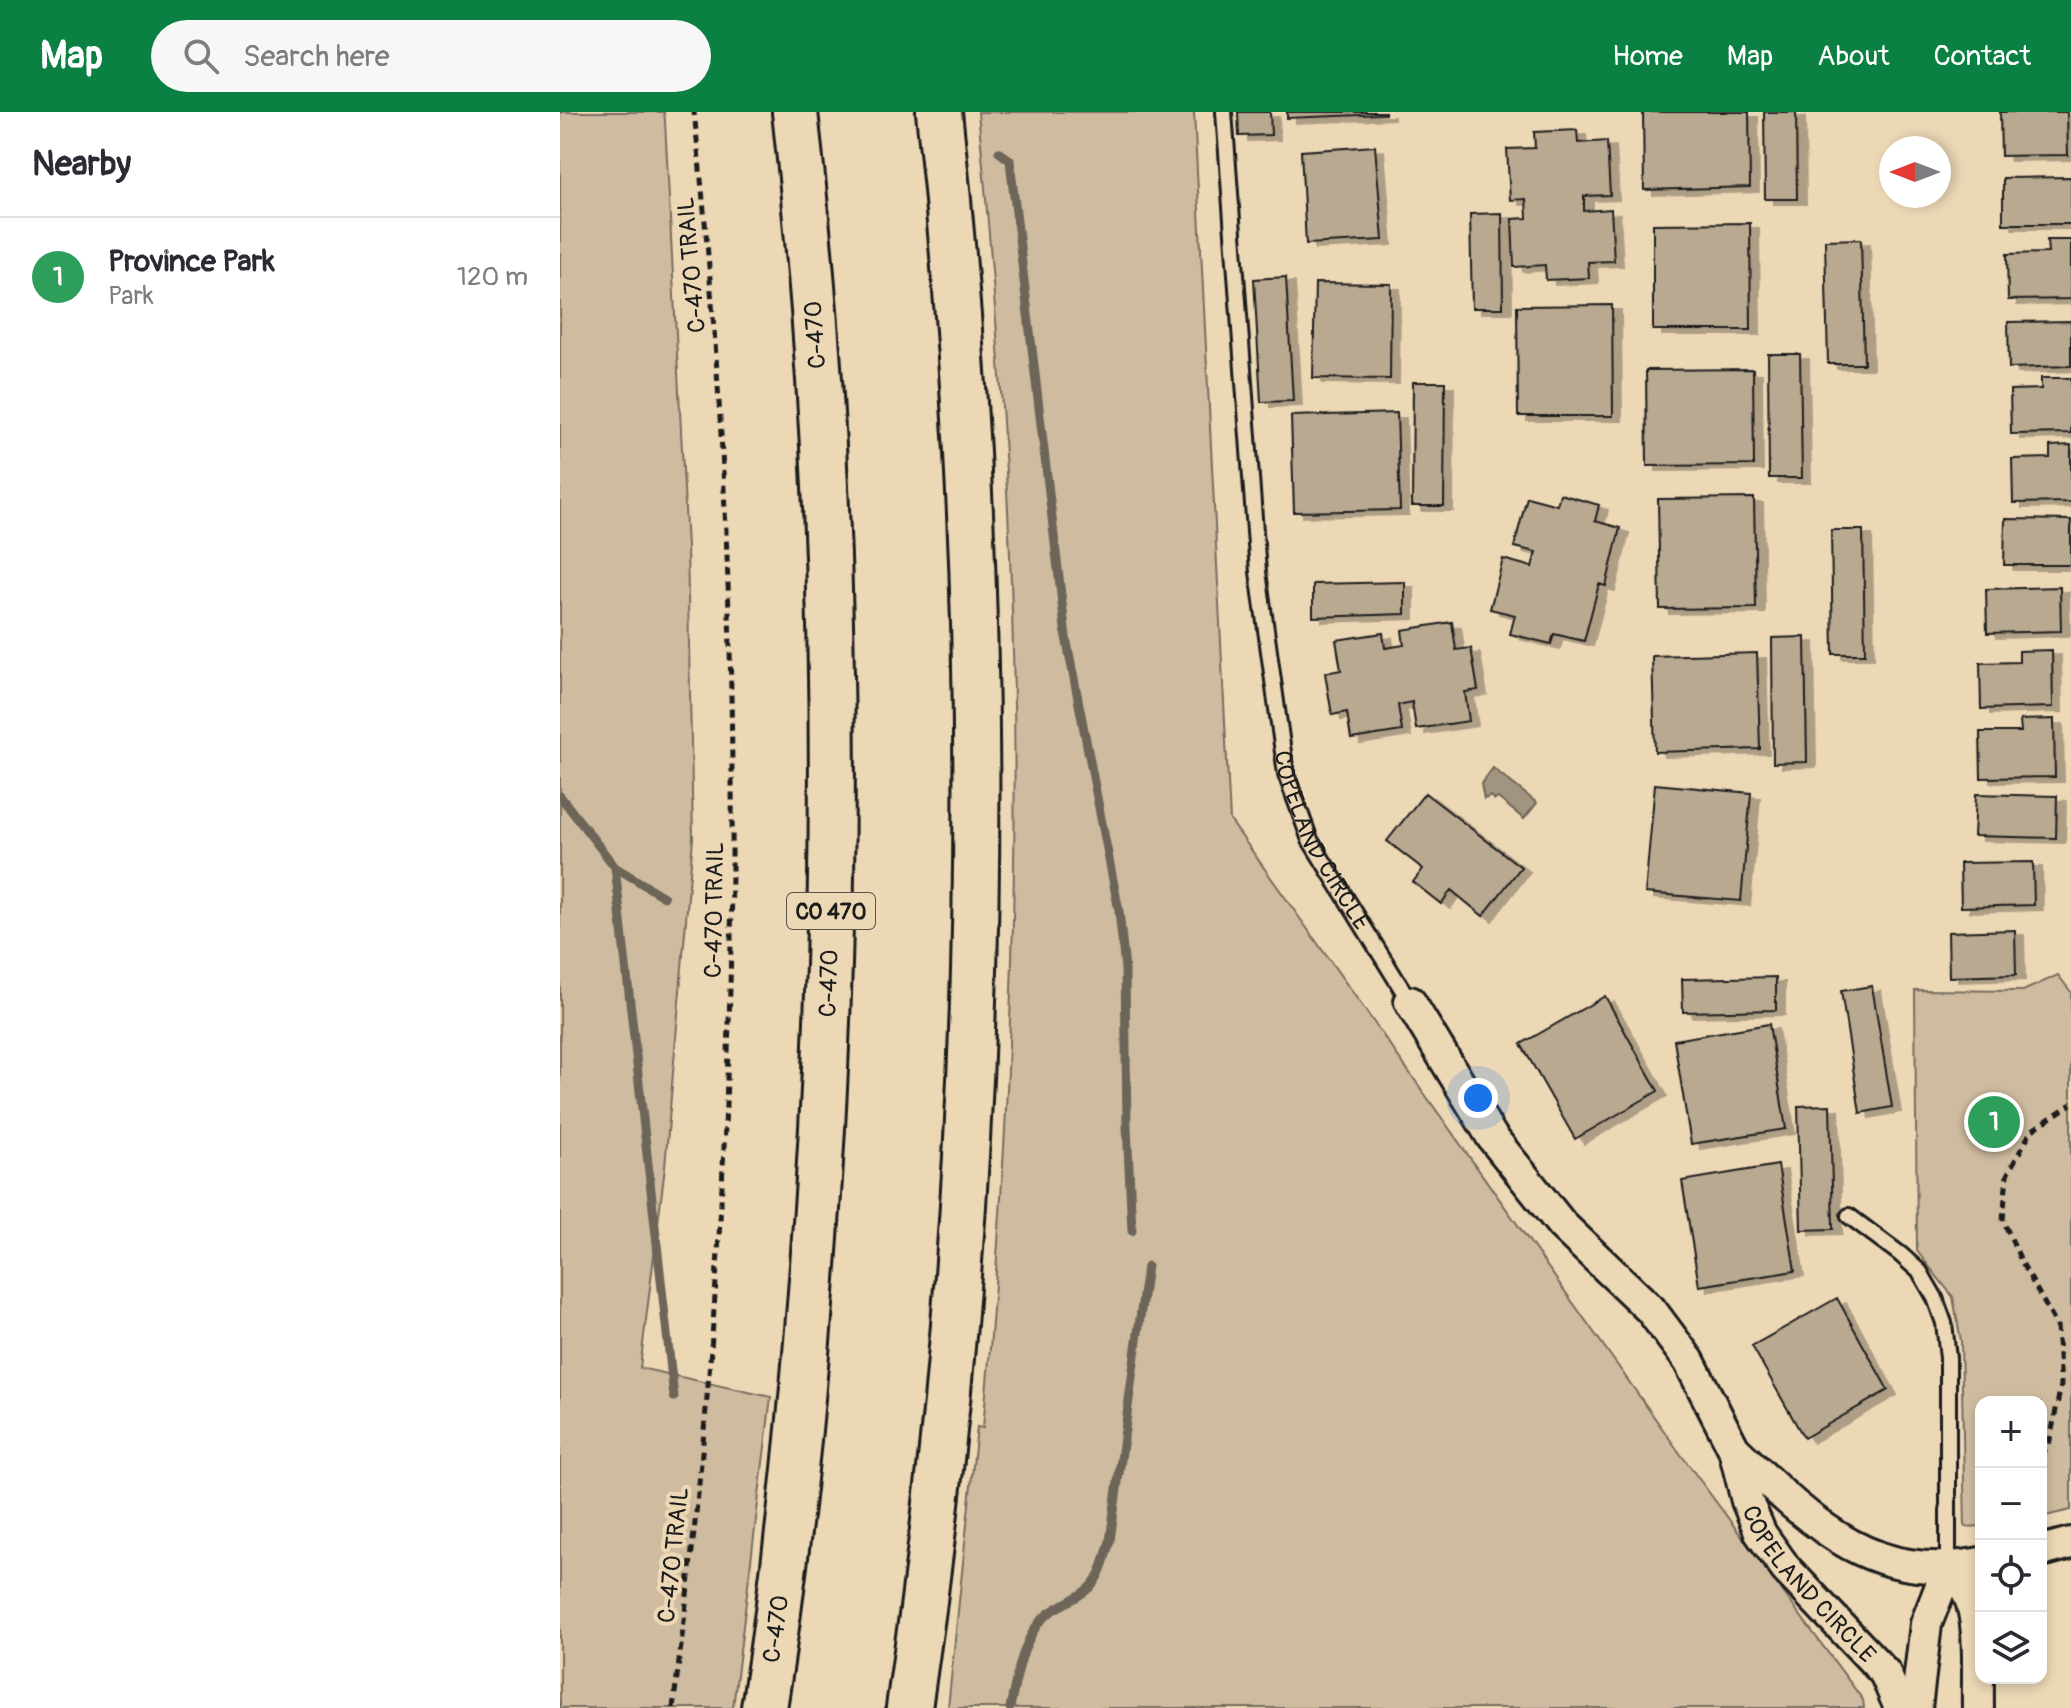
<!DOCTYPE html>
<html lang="en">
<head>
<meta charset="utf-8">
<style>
  body { margin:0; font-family:Pangolin,sans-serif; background:#f7f7f7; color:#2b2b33 }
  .controls { position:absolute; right:24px; bottom:24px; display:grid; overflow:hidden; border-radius:16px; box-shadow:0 4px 12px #0003 }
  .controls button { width:72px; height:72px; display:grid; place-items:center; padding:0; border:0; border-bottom:2px solid #e1e1e2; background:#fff; color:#2b2b33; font:40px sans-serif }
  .compass { position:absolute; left:1319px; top:24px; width:72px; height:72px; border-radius:50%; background:#fff; box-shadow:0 4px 12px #0003; rotate:270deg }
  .you { position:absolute; left:918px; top:986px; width:28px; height:28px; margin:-20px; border:6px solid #fff; border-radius:50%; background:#1a73e8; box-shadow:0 0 0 12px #1a73e833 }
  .badge { display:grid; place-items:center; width:52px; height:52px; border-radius:50%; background:#0b8043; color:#fff; font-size:26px; font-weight:700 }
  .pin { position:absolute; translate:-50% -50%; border:4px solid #fff; box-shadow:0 2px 8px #0006 }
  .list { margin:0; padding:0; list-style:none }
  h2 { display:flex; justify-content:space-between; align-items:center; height:104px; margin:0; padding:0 32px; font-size:34px }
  h2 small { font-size:26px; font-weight:400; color:#7c7c81 }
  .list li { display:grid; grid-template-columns:52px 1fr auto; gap:24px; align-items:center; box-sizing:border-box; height:120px; padding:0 32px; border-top:2px solid #e1e1e2 }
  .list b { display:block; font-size:30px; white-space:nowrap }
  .list p { margin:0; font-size:26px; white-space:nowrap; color:#7c7c81 }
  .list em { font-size:26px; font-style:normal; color:#7c7c81 }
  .icon { flex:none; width:44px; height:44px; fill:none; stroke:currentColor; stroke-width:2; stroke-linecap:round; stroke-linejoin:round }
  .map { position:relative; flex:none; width:1511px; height:1596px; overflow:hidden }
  header { display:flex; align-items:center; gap:48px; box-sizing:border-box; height:112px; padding:0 40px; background:#0b8043; color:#fff }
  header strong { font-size:38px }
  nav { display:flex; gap:44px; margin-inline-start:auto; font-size:28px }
  .search { width:560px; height:72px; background:#f7f7f7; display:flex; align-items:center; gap:20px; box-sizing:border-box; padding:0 28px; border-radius:44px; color:#7c7c81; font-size:30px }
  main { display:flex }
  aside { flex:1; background:#fff }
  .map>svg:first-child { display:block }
</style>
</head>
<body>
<header>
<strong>Map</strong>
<div class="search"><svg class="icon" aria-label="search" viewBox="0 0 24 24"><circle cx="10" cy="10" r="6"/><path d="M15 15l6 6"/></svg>Search here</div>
<nav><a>Home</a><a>Map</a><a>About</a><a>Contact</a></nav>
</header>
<main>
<aside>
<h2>Nearby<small></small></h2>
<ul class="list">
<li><span class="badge" style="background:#2e9e5b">1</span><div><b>Province Park</b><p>Park</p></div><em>120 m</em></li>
</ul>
</aside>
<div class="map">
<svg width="1511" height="1596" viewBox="0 0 1511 1596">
  <defs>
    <filter id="shadow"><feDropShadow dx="9" dy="5" stdDeviation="0" flood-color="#0004"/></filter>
  </defs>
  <rect width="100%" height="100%" fill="#edd8b6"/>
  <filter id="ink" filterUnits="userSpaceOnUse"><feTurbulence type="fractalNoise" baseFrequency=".0125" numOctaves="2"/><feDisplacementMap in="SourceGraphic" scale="16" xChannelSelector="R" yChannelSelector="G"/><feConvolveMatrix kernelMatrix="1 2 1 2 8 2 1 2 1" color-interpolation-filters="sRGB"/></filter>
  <g filter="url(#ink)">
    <path fill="#cfbca0" stroke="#766c5e" stroke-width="2" d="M 0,0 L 104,0 L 105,9 L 127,435 L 133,726 L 105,1055 L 80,1256 L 211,1285 L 173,1596 L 0,1596 Z
      M 418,0 L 634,0 L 670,708 L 1119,1340 L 1303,1588 L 1304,1596 L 388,1596 L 417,1315 L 423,1316 C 450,1026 462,734 450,443 C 444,295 432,147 418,0 Z
      M 1498,863 L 1511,880 L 1511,1398 L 1481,1405 L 1481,1290 L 1421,1290 L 1421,1414 L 1405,1415 L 1401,1229 L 1393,1185 L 1357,1139 L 1355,878 L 1463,879 Z"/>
    <path fill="#a29580" stroke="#6c6558" stroke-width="2" d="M 933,656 L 977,691 L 964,707 L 938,686 L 935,688 L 931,684 L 924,687 L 921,672 Z"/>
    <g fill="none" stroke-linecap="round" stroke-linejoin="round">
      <path stroke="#6c6558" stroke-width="9" d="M 439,40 L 450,48 L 451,58 L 506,525 L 559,799 L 565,857 L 567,1014 L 572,1119
        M 0,684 L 55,755 L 114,1285
        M 55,755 L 104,785
        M 450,1596 C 456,1568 461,1535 478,1512 C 491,1494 515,1490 530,1475 C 542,1463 545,1445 550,1429 L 587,1154"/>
    </g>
    <path fill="#b9a990" stroke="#1c1c1c" stroke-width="2" filter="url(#shadow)" d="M 678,0 L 710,0 L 711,23 L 679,24 Z
      M 727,0 L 825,0 L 825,2 L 727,6 Z
      M 1083,0 L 1189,0 L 1190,75 L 1084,78 Z
      M 1204,0 L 1236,0 L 1237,87 L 1205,87 Z
      M 1440,0 L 1507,0 L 1508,43 L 1441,44 Z
      M 1017,18 L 1018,31 L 1047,29 L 1050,83 L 1024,84 L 1024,99 L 1051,97 L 1054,149 L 1028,150 L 1029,166 L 986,168 L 985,153 L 954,155 L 952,107 L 967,106 L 966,87 L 950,88 L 947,37 L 975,36 L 974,20 Z
      M 815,34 L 823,128 L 746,132 L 741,39 Z
      M 1511,65 L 1511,112 L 1443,112 L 1443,66 Z
      M 942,101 L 943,196 L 912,196 L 910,102 Z
      M 1190,111 L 1191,218 L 1093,218 L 1093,112 Z
      M 1301,127 L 1304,252 L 1268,252 L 1265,128 Z
      M 1487,128 L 1511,128 L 1511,187 L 1448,188 L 1447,142 L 1488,141 Z
      M 726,165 L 733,289 L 701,290 L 694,167 Z
      M 755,171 L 831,172 L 830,267 L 753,266 Z
      M 1052,193 L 1053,304 L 958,304 L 957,194 Z
      M 1511,209 L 1511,254 L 1449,256 L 1448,210 Z
      M 1208,242 L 1240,242 L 1242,366 L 1209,366 Z
      M 1193,257 L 1194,353 L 1087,354 L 1086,258 Z
      M 1481,266 L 1511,266 L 1511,321 L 1451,322 L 1450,278 L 1481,277 Z
      M 853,270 L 885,270 L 884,394 L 852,394 Z
      M 837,301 L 840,398 L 734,400 L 731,304 Z
      M 1511,333 L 1511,390 L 1453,391 L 1452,347 L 1490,346 L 1490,334 Z
      M 1000,382 L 1039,393 L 1035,409 L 1060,416 L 1046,474 L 1039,472 L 1024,529 L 994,522 L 991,532 L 950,522 L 955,503 L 930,497 L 943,447 L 972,455 L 976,440 L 954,435 L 967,385 L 997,393 Z
      M 1194,386 L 1196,496 L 1100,497 L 1098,387 Z
      M 1445,407 L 1511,408 L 1511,453 L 1444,453 Z
      M 1271,418 L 1303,418 L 1305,542 L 1273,542 Z
      M 845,470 L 845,502 L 753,505 L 753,472 Z
      M 1500,475 L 1501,519 L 1427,521 L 1426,477 Z
      M 892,510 L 896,538 L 911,536 L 918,578 L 905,580 L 909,609 L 856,617 L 852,590 L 838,593 L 842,619 L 791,627 L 787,600 L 772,603 L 765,561 L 781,558 L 776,528 L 823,521 L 825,536 L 844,533 L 842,518 Z
      M 1245,525 L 1247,650 L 1213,651 L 1212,526 Z
      M 1492,538 L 1493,595 L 1421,597 L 1420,551 L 1459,550 L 1459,539 Z
      M 1197,541 L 1200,637 L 1095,640 L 1092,544 Z
      M 1494,607 L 1495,665 L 1421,666 L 1420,620 L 1461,620 L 1460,608 Z
      M 1095,672 L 1191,681 L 1181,789 L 1085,781 Z
      M 865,681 L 961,755 L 923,804 L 891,778 L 881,792 L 853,770 L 863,757 L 827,729 Z
      M 1416,682 L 1497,684 L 1496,726 L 1414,724 Z
      M 1473,750 L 1474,793 L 1401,795 L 1400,751 Z
      M 1455,818 L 1456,863 L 1389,865 L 1388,820 Z
      M 1216,865 L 1216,898 L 1123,900 L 1122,867 Z
      M 1312,874 L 1332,995 L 1300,1001 L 1281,879 Z
      M 1045,884 L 1098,979 L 1015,1027 L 961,932 Z
      M 1209,912 L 1226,1017 L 1131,1032 L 1114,928 Z
      M 1270,993 L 1273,1117 L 1241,1118 L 1238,994 Z
      M 1218,1053 L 1235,1159 L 1139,1174 L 1122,1069 Z
      M 1277,1186 L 1328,1278 L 1244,1326 L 1192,1234 Z"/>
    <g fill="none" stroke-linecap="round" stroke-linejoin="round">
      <g stroke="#1c1c1c" stroke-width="20">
        <g id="lane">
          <path id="s1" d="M 664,0 L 698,460 L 726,662 L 750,728 L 850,890"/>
          <path d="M 1289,1104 L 1340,1142 L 1360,1160 L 1375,1186 L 1384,1211 L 1388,1246 L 1388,1456"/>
        </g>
      </g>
      <g stroke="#1c1c1c" stroke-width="36">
        <g id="street">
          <path id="s2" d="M 850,890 L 932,1025 L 1002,1113 L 1091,1198 L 1129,1249 L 1174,1337 L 1187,1389 L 1201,1422 L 1226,1457 L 1325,1561 L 1340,1596"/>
          <path d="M 1174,1337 C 1249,1408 1309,1473 1421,1451"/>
          <path d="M 1481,1439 L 1511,1431"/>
          <path d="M 1388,1456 C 1395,1464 1403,1471 1408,1481 C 1422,1512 1417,1562 1418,1596"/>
          <path d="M 1356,1596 L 1366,1512 L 1388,1456"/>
        </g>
      </g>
      <g stroke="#1c1c1c" stroke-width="50">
        <g id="highway">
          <path id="s3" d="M 204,1596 C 228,1445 243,1293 254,1140 C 282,761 278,378 235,0"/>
          <path d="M 349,1596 C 428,1069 437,529 379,0"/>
        </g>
      </g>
      <path stroke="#1c1c1c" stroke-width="5" stroke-dasharray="8 6" stroke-linecap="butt" d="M 1481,1343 L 1489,1333 L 1501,1273 L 1497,1214 L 1462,1151 L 1443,1108 L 1447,1063 L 1471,1019 L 1511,992
        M 113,1596 C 183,1067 192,531 134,0"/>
      <use href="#lane" stroke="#edd8b6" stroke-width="14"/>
      <use href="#street" stroke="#edd8b6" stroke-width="30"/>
      <use href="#highway" stroke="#edd8b6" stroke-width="44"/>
    </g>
  </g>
  <g text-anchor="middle" stroke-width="8" stroke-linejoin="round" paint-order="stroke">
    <rect fill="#edd8b6" stroke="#5b544a" stroke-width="2" x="227" y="781" width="88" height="36" rx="6"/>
    <g font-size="22" font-weight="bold" fill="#1c1c1c">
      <text x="271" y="807">CO 470</text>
    </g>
    <g font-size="24" fill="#1c1c1c" stroke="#edd8b6">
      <text transform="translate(131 153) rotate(-95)" y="8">C-470 TRAIL</text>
      <text transform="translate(255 223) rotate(-94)" y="8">C-470</text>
      <text dy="8" stroke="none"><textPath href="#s1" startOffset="740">COPELAND CIRCLE</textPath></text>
      <text transform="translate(154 798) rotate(-89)" y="8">C-470 TRAIL</text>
      <text dy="8" stroke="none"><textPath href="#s3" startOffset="728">C-470</textPath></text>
      <text transform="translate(113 1443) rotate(-84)" y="8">C-470 TRAIL</text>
      <text dy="8" stroke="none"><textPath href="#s2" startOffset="714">COPELAND CIRCLE</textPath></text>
      <text dy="8" stroke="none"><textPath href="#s3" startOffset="80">C-470</textPath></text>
    </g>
  </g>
</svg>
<div class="controls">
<button>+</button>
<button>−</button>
<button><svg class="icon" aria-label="locate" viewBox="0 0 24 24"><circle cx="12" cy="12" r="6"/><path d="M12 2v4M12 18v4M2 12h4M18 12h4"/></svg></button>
<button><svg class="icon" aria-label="layers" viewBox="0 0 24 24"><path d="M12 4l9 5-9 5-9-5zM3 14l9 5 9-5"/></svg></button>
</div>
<svg class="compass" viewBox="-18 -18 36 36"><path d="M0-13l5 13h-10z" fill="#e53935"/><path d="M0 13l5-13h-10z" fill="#7c7c81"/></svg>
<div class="you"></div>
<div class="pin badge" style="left:1434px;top:1010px;background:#2e9e5b">1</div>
</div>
</main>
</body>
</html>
